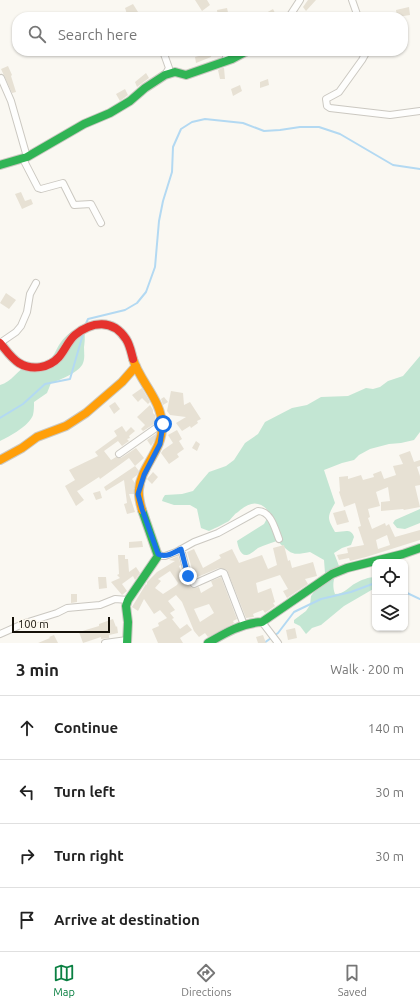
<!DOCTYPE html>
<html lang="en">
<head>
<meta charset="utf-8">
<style>
  body { margin:0; font-family:Ubuntu,sans-serif; background:#f2f2f2; color:#222 }
  .controls { position:absolute; right:12px; bottom:12px; display:grid; overflow:hidden; border-radius:8px; box-shadow:0 1px 3px #0004 }
  .controls button { width:36px; height:36px; display:grid; place-items:center; padding:0; border:0; border-bottom:1px solid #e0e0e0; background:#fff; color:#222; font:20px sans-serif }
  .scale { position:absolute; left:12px; bottom:10px; width:98px; box-sizing:border-box; padding-left:4px; border:2px solid #151109; border-top:0; font-size:11px; line-height:14px; white-space:nowrap; color:#151109; -webkit-text-stroke:3px #fdf9ef; paint-order:stroke }
  .stop { position:absolute; width:12px; height:12px; margin:-9px; border:3px solid #1a73e8; border-radius:50%; background:#fff }
  .stop.end { background:#1a73e8; border-color:#fff; box-shadow:0 1px 4px #0008 }
  .list { margin:0; padding:0; list-style:none }
  h2 { display:flex; justify-content:space-between; align-items:center; height:52px; margin:0; padding:0 16px; font-size:17px }
  h2 small { font-size:13px; font-weight:400; color:#767676 }
  .list li { display:grid; grid-template-columns:26px 1fr auto; gap:12px; align-items:center; box-sizing:border-box; height:64px; padding:0 16px; border-top:1px solid #e0e0e0 }
  .list b { display:block; font-size:15px; white-space:nowrap }
  .list em { font-size:13px; font-style:normal; color:#767676 }
  .icon { flex:none; width:22px; height:22px; fill:none; stroke:currentColor; stroke-width:2; stroke-linecap:round; stroke-linejoin:round }
  .map { position:relative; flex:none; width:420px; height:643px; overflow:hidden }
  .search { position:absolute; background:#fff; box-shadow:0 1px 3px #0004; left:12px; right:12px; top:12px; height:44px; display:flex; align-items:center; gap:10px; box-sizing:border-box; padding:0 14px; border-radius:16px; color:#767676; font-size:15px }
  .sheet { height:308px; background:#fff }
  nav { display:flex; justify-content:space-around; align-items:center; box-sizing:border-box; height:56px; border-top:1px solid #e0e0e0; background:#fff; font-size:11px; color:#767676 }
  nav a { display:grid; justify-items:center; gap:2px }
  nav .on { color:#0b8043 }
  .map>svg:first-child { display:block }
</style>
</head>
<body>
<div class="map">
<svg width="420" height="643" viewBox="0 0 420 643">
  <rect width="100%" height="100%" fill="#faf8f2"/>
  <path fill="#c3e6d3" d="M 78,328 L 84,328 C 85,335 85,340 84,347 C 84,353 85,358 83,363 C 80,372 60,380 51,383 L 47,393 L 34,402 C 34,406 34,411 33,415 C 29,426 10,436 0,441 L 0,385 C 12,382 17,370 28,365 C 33,363 41,365 46,362 C 53,359 56,350 59,345 C 64,337 70,332 78,328 Z
    M 420,356 L 420,432 L 414,440 L 401,443 L 389,444 L 370,449 L 359,455 L 354,460 L 342,463 L 324,470 L 335,503 C 327,517 327,518 335,532 C 342,533 351,527 354,537 L 351,545 L 342,548 L 334,553 L 339,566 C 335,576 331,583 335,594 C 345,594 348,587 356,583 C 361,580 369,577 375,577 L 375,588 L 344,606 L 321,625 L 312,628 L 306,634 L 300,626 L 294,623 L 294,620 L 306,611 L 310,605 L 311,596 L 317,588 L 325,573 L 324,560 L 310,552 C 291,556 292,554 277,541 C 271,543 264,545 258,548 C 255,550 251,554 247,555 C 240,556 238,546 237,541 L 264,524 L 270,513 C 260,500 250,501 238,512 C 234,514 232,518 229,521 C 222,525 215,528 209,531 L 201,528 L 197,509 L 190,505 L 174,505 L 162,501 L 163,498 L 165,495 L 182,494 L 193,491 L 209,472 L 226,466 L 234,460 L 245,443 L 258,434 L 265,422 L 292,408 L 307,405 L 321,397 L 348,396 L 366,388 L 373,389 L 380,387 L 388,381 L 403,376 Z
    M 420,509 L 420,523 L 405,529 L 397,528 L 393,523 L 395,520 Z"/>
  <g fill="none" stroke-linecap="round" stroke-linejoin="round">
    <path stroke="#b3d9f2" stroke-width="2" d="M 84,328 L 88,319 L 125,310 L 137,303 L 146,292 L 155,267 L 159,221 L 163,201 L 172,172 L 173,147 L 181,129 L 192,122 L 205,119 L 243,123 L 264,131 L 280,130 L 300,127 L 319,127 L 340,134 L 393,165 L 420,169
      M 0,418 L 23,404 L 45,384 L 70,379 L 83,334
      M 405,592 L 420,599
      M 264,643 L 278,633 L 294,612 L 321,599 L 351,592 L 375,583"/>
  </g>
  <path fill="#e7e1d4" fill-rule="evenodd" d="M 195,0 L 207,0 L 210,5 L 202,11 Z
    M 308,0 L 316,0 L 306,11 L 303,7 Z
    M 133,4 L 138,12 L 128,17 L 125,8 Z
    M 409,7 L 410,15 L 397,17 L 396,10 Z
    M 227,8 L 229,17 L 218,17 L 217,10 Z
    M 273,9 L 277,17 L 259,17 Z
    M 202,51 L 212,51 L 211,57 L 196,63 L 195,57 L 203,55 Z
    M 8,66 L 12,75 L 11,76 L 16,92 L 12,93 L 1,69 Z
    M 222,68 L 224,68 L 225,79 L 220,79 L 218,70 Z
    M 146,73 L 149,78 L 137,87 L 135,82 Z
    M 268,79 L 269,85 L 260,88 L 260,82 Z
    M 240,85 L 242,91 L 233,96 L 231,89 Z
    M 125,89 L 128,95 L 120,101 L 116,94 Z
    M 21,192 L 25,201 L 31,199 L 33,204 L 22,209 L 15,194 Z
    M 6,293 L 16,300 L 9,309 L 0,303 Z
    M 142,388 L 150,402 L 148,404 L 142,398 L 138,402 L 132,395 Z
    M 171,391 L 183,393 L 184,405 L 190,402 L 201,419 L 197,421 L 198,423 L 191,428 L 190,426 L 182,431 L 176,423 L 186,417 L 170,415 L 167,411 Z
    M 164,397 L 168,402 L 163,405 L 161,399 Z
    M 115,402 L 120,409 L 114,414 L 109,406 Z
    M 150,405 L 153,410 L 153,413 L 155,415 L 156,420 L 154,424 L 143,431 L 141,429 L 145,425 L 137,417 Z
    M 122,426 L 126,432 L 131,427 L 135,431 L 129,436 L 130,438 L 127,439 L 129,441 L 122,446 L 118,441 L 104,451 L 111,460 L 116,457 L 121,458 L 136,448 L 144,458 L 135,466 L 129,458 L 100,479 L 99,477 L 79,490 L 77,491 L 84,500 L 76,506 L 65,486 L 75,480 L 69,470 L 98,456 L 95,452 L 117,436 L 114,431 Z
    M 177,430 L 182,439 L 179,441 L 184,449 L 177,454 L 179,457 L 169,464 L 161,453 L 163,450 L 173,443 L 168,435 Z
    M 157,433 L 155,440 L 151,446 L 147,440 Z
    M 196,441 L 200,444 L 197,451 L 192,448 Z
    M 410,451 L 414,462 L 420,460 L 420,466 L 417,467 L 420,476 L 420,485 L 415,486 L 420,507 L 404,510 L 403,509 L 381,511 L 381,502 L 390,501 L 388,487 L 376,492 L 380,506 L 368,509 L 370,517 L 368,518 L 372,529 L 385,523 L 386,526 L 389,524 L 395,537 L 420,530 L 420,540 L 366,557 L 350,561 L 349,558 L 339,560 L 337,555 L 348,553 L 347,548 L 364,545 L 358,527 L 361,526 L 355,503 L 344,507 L 339,492 L 340,491 L 339,477 L 348,476 L 348,479 L 361,475 L 363,480 L 374,477 L 373,474 L 381,471 L 384,479 L 396,475 L 393,466 L 403,464 L 399,455 ZM 387,535 L 390,545 L 378,549 L 376,540 Z
    M 135,466 L 139,471 L 137,475 L 132,479 L 135,483 L 134,494 L 129,494 L 135,512 L 127,514 L 124,504 L 127,503 L 124,480 L 106,491 L 104,487 Z
    M 153,472 L 158,477 L 152,484 L 147,479 Z
    M 100,491 L 102,498 L 96,500 L 93,493 Z
    M 345,510 L 349,522 L 337,525 L 333,513 Z
    M 142,541 L 143,547 L 129,548 L 129,542 Z
    M 284,545 L 288,561 L 290,560 L 292,568 L 313,562 L 317,576 L 305,579 L 308,584 L 287,598 L 283,591 L 288,589 L 280,575 L 256,583 L 258,593 L 271,588 L 275,602 L 273,603 L 275,606 L 265,613 L 263,610 L 253,614 L 254,617 L 246,618 L 227,570 L 219,568 L 195,578 L 192,574 L 193,572 L 187,552 L 194,549 L 203,568 L 221,558 L 219,555 L 232,549 L 239,563 L 262,555 L 268,569 L 277,565 L 273,548 Z
    M 118,555 L 125,555 L 125,559 L 128,559 L 129,572 L 136,567 L 140,573 L 135,580 L 133,576 L 122,584 L 127,591 L 122,595 L 111,582 L 120,578 L 117,575 L 119,574 Z
    M 178,556 L 181,565 L 179,566 L 184,579 L 192,588 L 194,588 L 199,587 L 201,593 L 213,586 L 211,581 L 221,577 L 237,619 L 233,621 L 234,623 L 208,637 L 205,633 L 199,637 L 194,631 L 182,602 L 176,595 L 168,601 L 175,610 L 170,613 L 174,618 L 172,619 L 180,629 L 187,624 L 192,630 L 180,638 L 183,643 L 158,643 L 152,629 L 159,626 L 158,623 L 167,618 L 160,610 L 154,614 L 144,599 L 138,611 L 132,607 L 146,584 L 147,585 L 147,582 L 157,572 L 175,561 L 169,560 ZM 170,571 L 178,583 L 177,585 L 163,594 L 155,588 L 161,581 L 158,579 ZM 209,604 L 214,613 L 200,622 L 194,609 Z
    M 98,577 L 106,577 L 107,588 L 99,589 Z
    M 71,594 L 77,594 L 77,602 L 71,603 Z
    M 113,619 L 116,627 L 117,626 L 118,633 L 109,635 L 109,638 L 101,639 L 101,637 L 83,643 L 79,632 L 99,626 L 99,624 Z
    M 295,628 L 297,638 L 288,640 L 286,630 Z
    M 54,635 L 58,643 L 38,643 L 50,638 L 49,637 Z
    M 263,635 L 266,643 L 258,643 L 256,637 Z"/>
  <g fill="none" stroke-linecap="round" stroke-linejoin="round">
    <g stroke="#cbc8c1" stroke-width="8">
      <path id="street" d="M 352,0 L 358,17
        M 289,17 L 300,0
        M 225,51 L 227,61
        M 367,51 L 362,60 L 339,92 L 326,99 L 327,106 L 330,108 L 390,115 L 420,111
        M 164,54 L 169,68 L 165,75
        M 1,78 L 11,101 L 27,157
        M 23,159 L 38,188 L 41,189 L 63,183 L 74,205 L 91,204 L 101,223
        M 0,343 L 16,332 L 21,326 L 27,312 L 30,294 L 36,283
        M 119,454 L 163,423
        M 181,549 L 188,576 L 194,584 L 221,572 L 224,573 L 244,625
        M 158,554 L 162,556 L 165,556 L 176,552 L 194,542 L 218,533 L 258,511 C 271,511 275,529 279,539
        M 262,622 L 278,643
        M 0,634 L 25,623 L 57,613 L 67,608 L 100,605 L 115,599 L 128,600
        M 105,643 L 127,640"/>
    </g>
    <g stroke="#cbc8c1" stroke-width="10">
      <path id="fast" d="M 0,165 L 27,157 L 84,124 L 110,113 L 130,101 L 145,88 L 165,75 L 175,72 L 186,75 L 232,59 L 247,51
        M 127,643 L 128,622 L 126,606 L 128,600 L 158,556 L 142,510
        M 208,643 C 225,633 242,623 262,622 L 332,574 L 347,568 L 403,554 L 420,548"/>
    </g>
    <g stroke="#cbc8c1" stroke-width="10">
      <path id="slow" d="M 133,359 C 140,382 162,400 162,426 C 163,450 141,466 139,489 C 138,496 140,503 142,510
        M 0,460 L 22,448 L 37,437 L 66,426 L 86,413 L 122,382 L 136,366"/>
    </g>
    <g stroke="#cbc8c1" stroke-width="10">
      <path id="jam" d="M 0,343 C 6,350 11,358 19,363 C 32,371 49,368 59,357 C 65,350 68,341 75,335 C 92,321 113,319 126,339 C 130,345 131,352 133,359"/>
    </g>
    <use href="#street" stroke="#fefefd" stroke-width="6"/>
    <use href="#fast" stroke="#30b455" stroke-width="8"/>
    <use href="#slow" stroke="#ff9f0a" stroke-width="8"/>
    <use href="#jam" stroke="#e5322d" stroke-width="8"/>
  </g>
  <g fill="none" stroke-linecap="round" stroke-linejoin="round">
    <path stroke="#1a73e8" stroke-width="5" d="M 163,424 L 160,444 L 144,475 L 138,494 L 142,509 L 158,554 C 165,558 174,553 181,549 L 188,576"/>
  </g>
</svg>
<div class="controls">
<button><svg class="icon" aria-label="locate" viewBox="0 0 24 24"><circle cx="12" cy="12" r="6"/><path d="M12 2v4M12 18v4M2 12h4M18 12h4"/></svg></button>
<button><svg class="icon" aria-label="layers" viewBox="0 0 24 24"><path d="M12 4l9 5-9 5-9-5zM3 14l9 5 9-5"/></svg></button>
</div>
<div class="scale">100 m</div>
<div class="stop" style="left:163px;top:424px"></div>
<div class="stop end" style="left:188px;top:576px"></div>
<div class="search"><svg class="icon" aria-label="search" viewBox="0 0 24 24"><circle cx="10" cy="10" r="6"/><path d="M15 15l6 6"/></svg>Search here</div>
</div>
<section class="sheet">
<h2>3 min<small>Walk · 200 m</small></h2>
<ul class="list">
<li><svg class="icon" aria-label="ahead" viewBox="0 0 24 24"><path d="M12 20V5M6 11l6-6 6 6"/></svg><div><b>Continue</b></div><em>140 m</em></li>
<li><svg class="icon" aria-label="left" viewBox="0 0 24 24"><path d="M17 20v-9H6M10 6l-5 5 5 5"/></svg><div><b>Turn left</b></div><em>30 m</em></li>
<li><svg class="icon" aria-label="right" viewBox="0 0 24 24"><path d="M7 20v-9h11M14 6l5 5-5 5"/></svg><div><b>Turn right</b></div><em>30 m</em></li>
<li><svg class="icon" aria-label="arrive" viewBox="0 0 24 24"><path d="M6 21V4h12l-3 4 3 4H6"/></svg><div><b>Arrive at destination</b></div></li>
</ul>
</section>
<nav>
<a class="on"><svg class="icon" aria-label="map" viewBox="0 0 24 24"><path d="M3 6l6-2 6 2 6-2v14l-6 2-6-2-6 2zM9 4v14M15 6v14"/></svg>Map</a>
<a><svg class="icon" aria-label="directions" viewBox="0 0 24 24"><path d="M12 3l9 9-9 9-9-9zM9 14v-3h6M13 9l2 2-2 2"/></svg>Directions</a>
<a><svg class="icon" aria-label="saved" viewBox="0 0 24 24"><path d="M7 4h10v16l-5-4-5 4z"/></svg>Saved</a>
</nav>
</body>
</html>
